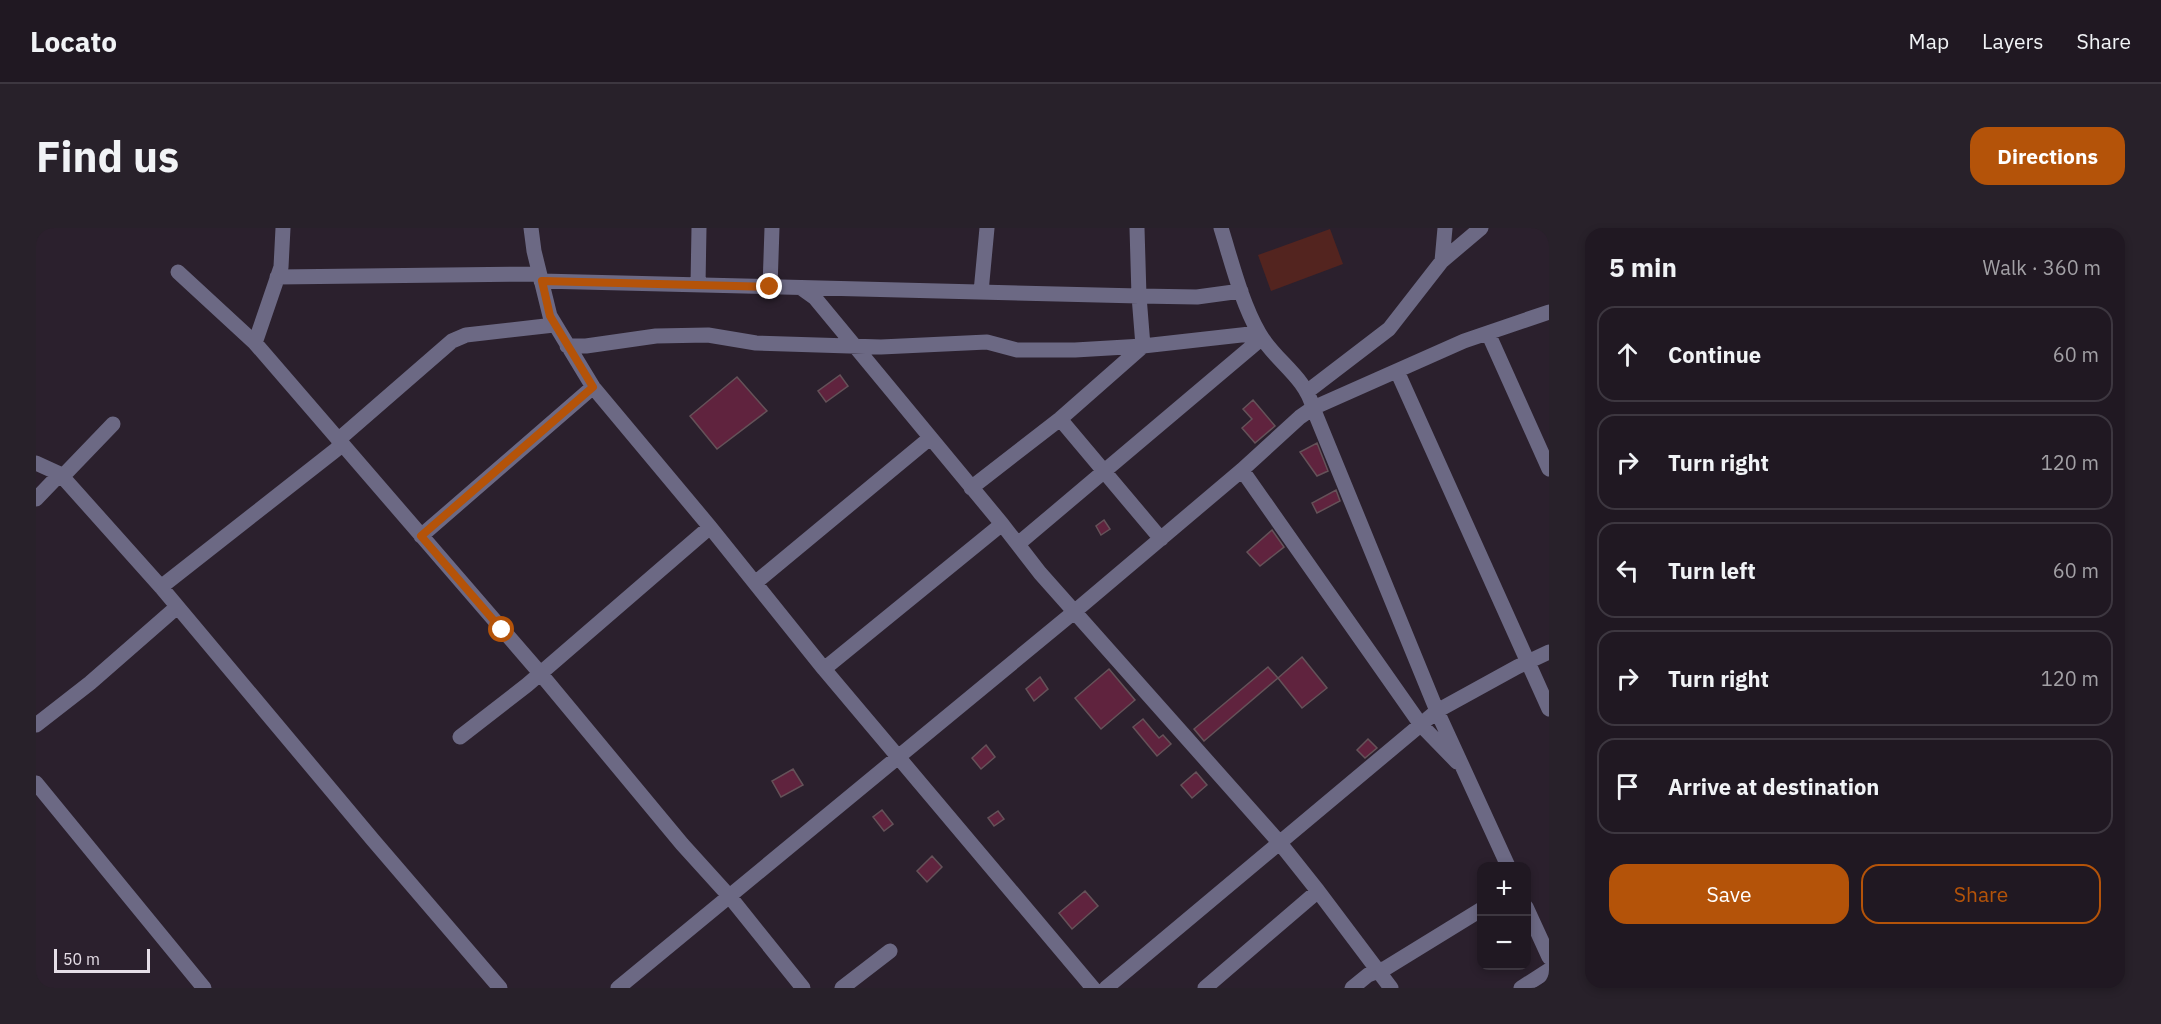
<!DOCTYPE html>
<html lang="en">
<head>
<meta charset="utf-8">
<style>
  body { margin:0; font-family:"IBM Plex Sans",sans-serif; background:#28212a; color:#f1f3f6 }
  .controls { position:absolute; right:18px; bottom:18px; display:grid; overflow:hidden; border-radius:12px; box-shadow:0 3px 9px #0003 }
  .controls button { width:54px; height:54px; display:grid; place-items:center; padding:0; border:0; border-bottom:2px solid #3d3740; background:#201822; color:#f1f3f6; font:30px sans-serif }
  .scale { position:absolute; left:18px; bottom:15px; width:96px; box-sizing:border-box; padding-left:6px; border:3px solid #e6dee7; border-top:0; font-size:16px; line-height:21px; white-space:nowrap; color:#e6dee7; -webkit-text-stroke:4px #2b202d; paint-order:stroke }
  .stop { position:absolute; width:18px; height:18px; margin:-14px; border:4px solid #b45309; border-radius:50%; background:#fff }
  .stop.end { background:#b45309; border-color:#fff; box-shadow:0 2px 6px #0008 }
  .list { margin:0; padding:0; list-style:none }
  h2 { display:flex; justify-content:space-between; align-items:center; height:78px; margin:0; padding:0 24px; font-size:26px }
  h2 small { font-size:20px; font-weight:400; color:#a2a0a5 }
  .list li { display:grid; grid-template-columns:39px 1fr auto; gap:18px; align-items:center; box-sizing:border-box; height:96px; margin:0 12px 12px; padding:0 12px; border:2px solid #3d3740; border-radius:18px }
  .list b { display:block; font-size:22px; white-space:nowrap }
  .list em { font-size:20px; font-style:normal; color:#a2a0a5 }
  .actions { display:flex; gap:12px; padding:18px 24px }
  .actions a { flex:1; padding:14px 0; border:2px solid #b45309; border-radius:18px; text-align:center; font-size:21px; color:#b45309 }
  .actions .main { background:#b45309; color:#fff }
  .icon { flex:none; width:33px; height:33px; fill:none; stroke:currentColor; stroke-width:2; stroke-linecap:round; stroke-linejoin:round }
  .map { position:relative; flex:none; width:1513px; height:760px; overflow:hidden; border-radius:18px }
  header { display:flex; align-items:center; gap:36px; box-sizing:border-box; height:84px; padding:0 30px; background:#201822; border-bottom:2px solid #3d3740 }
  header strong { font-size:28px }
  nav { display:flex; gap:33px; margin-inline-start:auto; font-size:21px }
  .intro { display:flex; align-items:center; justify-content:space-between; box-sizing:border-box; height:144px; padding:0 36px }
  h1 { margin:0; font-size:42px }
  .button { padding:15px 27px; border-radius:18px; background:#b45309; color:#fff; font-size:21px; font-weight:700 }
  main { display:flex; gap:36px; padding:0 36px }
  aside { flex:1; background:#201822; border-radius:18px; box-shadow:0 3px 9px #0003 }
  .map>svg:first-child { display:block }
</style>
</head>
<body>
<header>
<strong>Locato</strong>
<nav><a>Map</a><a>Layers</a><a>Share</a></nav>
</header>
<div class="intro"><h1>Find us</h1><a class="button">Directions</a></div>
<main>
<div class="map">
<svg width="1513" height="760" viewBox="0 0 1513 760">
  <rect width="100%" height="100%" fill="#2b202d"/>
  <path fill="#53241f" d="M 1294,1 L 1307,36 L 1235,63 L 1222,27 Z"/>
  <path fill="#60233e" stroke="#655259" stroke-width="1.5" d="M 804,147 L 812,158 L 790,174 L 782,163 Z
    M 701,149 L 731,183 L 681,221 L 654,188 Z
    M 1217,172 L 1239,198 L 1219,215 L 1206,200 L 1216,191 L 1207,181 Z
    M 1281,215 L 1292,243 L 1281,248 L 1264,224 Z
    M 1300,262 L 1304,273 L 1281,285 L 1276,275 Z
    M 1068,292 L 1074,301 L 1065,307 L 1060,298 Z
    M 1236,302 L 1248,319 L 1224,338 L 1211,324 Z
    M 1266,429 L 1291,460 L 1266,480 L 1242,450 Z
    M 1232,439 L 1242,450 L 1168,513 L 1158,501 Z
    M 1073,441 L 1099,472 L 1065,501 L 1039,470 Z
    M 1004,449 L 1012,461 L 998,473 L 990,461 Z
    M 1107,491 L 1123,510 L 1127,507 L 1135,516 L 1121,528 L 1097,499 Z
    M 1332,511 L 1341,520 L 1329,530 L 1321,522 Z
    M 950,517 L 959,529 L 945,541 L 936,530 Z
    M 757,541 L 767,557 L 745,569 L 736,553 Z
    M 1160,544 L 1171,557 L 1156,570 L 1145,557 Z
    M 846,582 L 857,596 L 848,603 L 837,589 Z
    M 962,583 L 968,591 L 958,598 L 952,590 Z
    M 896,628 L 906,639 L 891,654 L 881,643 Z
    M 1049,663 L 1062,678 L 1036,701 L 1023,685 Z"/>
  <g fill="none" stroke-linecap="round" stroke-linejoin="round">
    <path stroke="#6c6984" stroke-width="15" d="M 495,0 L 498,23 L 514,88 L 557,159 L 674,299 L 788,441 L 1057,760
      M 1185,0 C 1196,35 1205,73 1223,105 C 1238,132 1270,149 1277,180 L 1401,483 L 1472,638
      M 1406,33 L 1409,0
      M 142,44 L 219,115 L 504,445 L 646,616 L 694,669 L 767,760
      M 241,49 L 503,46
      M 505,53 L 1103,68 L 1161,69 L 1205,63
      M 662,57 L 663,0
      M 734,59 L 736,0
      M 765,60 L 779,70 L 966,296 L 1004,345 L 1243,614 L 1282,663 L 1355,760
      M 945,64 L 951,0
      M 1452,105 L 1513,241
      M 219,115 L 245,39 L 247,0
      M 531,118 L 550,118 L 620,108 L 672,107 L 720,115 L 845,119 L 951,114 L 981,122 L 1039,122 L 1107,118 L 1223,105
      M 1361,143 L 1513,481
      M 1272,163 L 1353,101 L 1406,33 L 1445,0
      M 1024,191 L 1125,311
      M 302,212 L 416,113 L 430,107 L 518,97
      M 0,235 L 24,246 L 125,359 L 337,612 L 464,760
      M 1206,242 L 1385,497 L 1421,534
      M 26,249 L 77,196
      M 935,260 L 1024,191 L 1107,118 L 1103,68 L 1101,0
      M 0,271 L 24,246
      M 385,308 L 557,159
      M 982,316 L 1226,110
      M 719,355 L 894,210
      M 125,359 L 306,217
      M 788,441 L 966,296
      M 0,497 L 54,455 L 141,379
      M 424,509 L 491,457 L 674,299
      M 0,555 L 168,760
      M 1490,679 L 1513,729
      M 582,760 L 1038,384 L 1206,242 L 1264,189 L 1277,180 L 1428,113 L 1513,84
      M 806,760 L 854,723
      M 1070,760 L 1401,483 L 1481,439 L 1513,424
      M 1169,760 L 1282,663
      M 1316,760 L 1332,747 L 1350,740 L 1446,681
      M 1485,760 L 1513,742"/>
  </g>
  <g fill="none" stroke-linecap="round" stroke-linejoin="round">
    <path stroke="#b45309" stroke-width="8" d="M 466,402 L 385,308 L 557,159 L 514,88 L 506,53 L 734,59"/>
  </g>
</svg>
<div class="controls">
<button>+</button>
<button>−</button>
</div>
<div class="scale">50 m</div>
<div class="stop" style="left:466px;top:402px"></div>
<div class="stop end" style="left:734px;top:59px"></div>
</div>
<aside>
<h2>5 min<small>Walk · 360 m</small></h2>
<ul class="list">
<li><svg class="icon" aria-label="ahead" viewBox="0 0 24 24"><path d="M12 20V5M6 11l6-6 6 6"/></svg><div><b>Continue</b></div><em>60 m</em></li>
<li><svg class="icon" aria-label="right" viewBox="0 0 24 24"><path d="M7 20v-9h11M14 6l5 5-5 5"/></svg><div><b>Turn right</b></div><em>120 m</em></li>
<li><svg class="icon" aria-label="left" viewBox="0 0 24 24"><path d="M17 20v-9H6M10 6l-5 5 5 5"/></svg><div><b>Turn left</b></div><em>60 m</em></li>
<li><svg class="icon" aria-label="right" viewBox="0 0 24 24"><path d="M7 20v-9h11M14 6l5 5-5 5"/></svg><div><b>Turn right</b></div><em>120 m</em></li>
<li><svg class="icon" aria-label="arrive" viewBox="0 0 24 24"><path d="M6 21V4h12l-3 4 3 4H6"/></svg><div><b>Arrive at destination</b></div></li>
</ul>
<div class="actions"><a class="main">Save</a><a>Share</a></div>
</aside>
</main>
</body>
</html>
